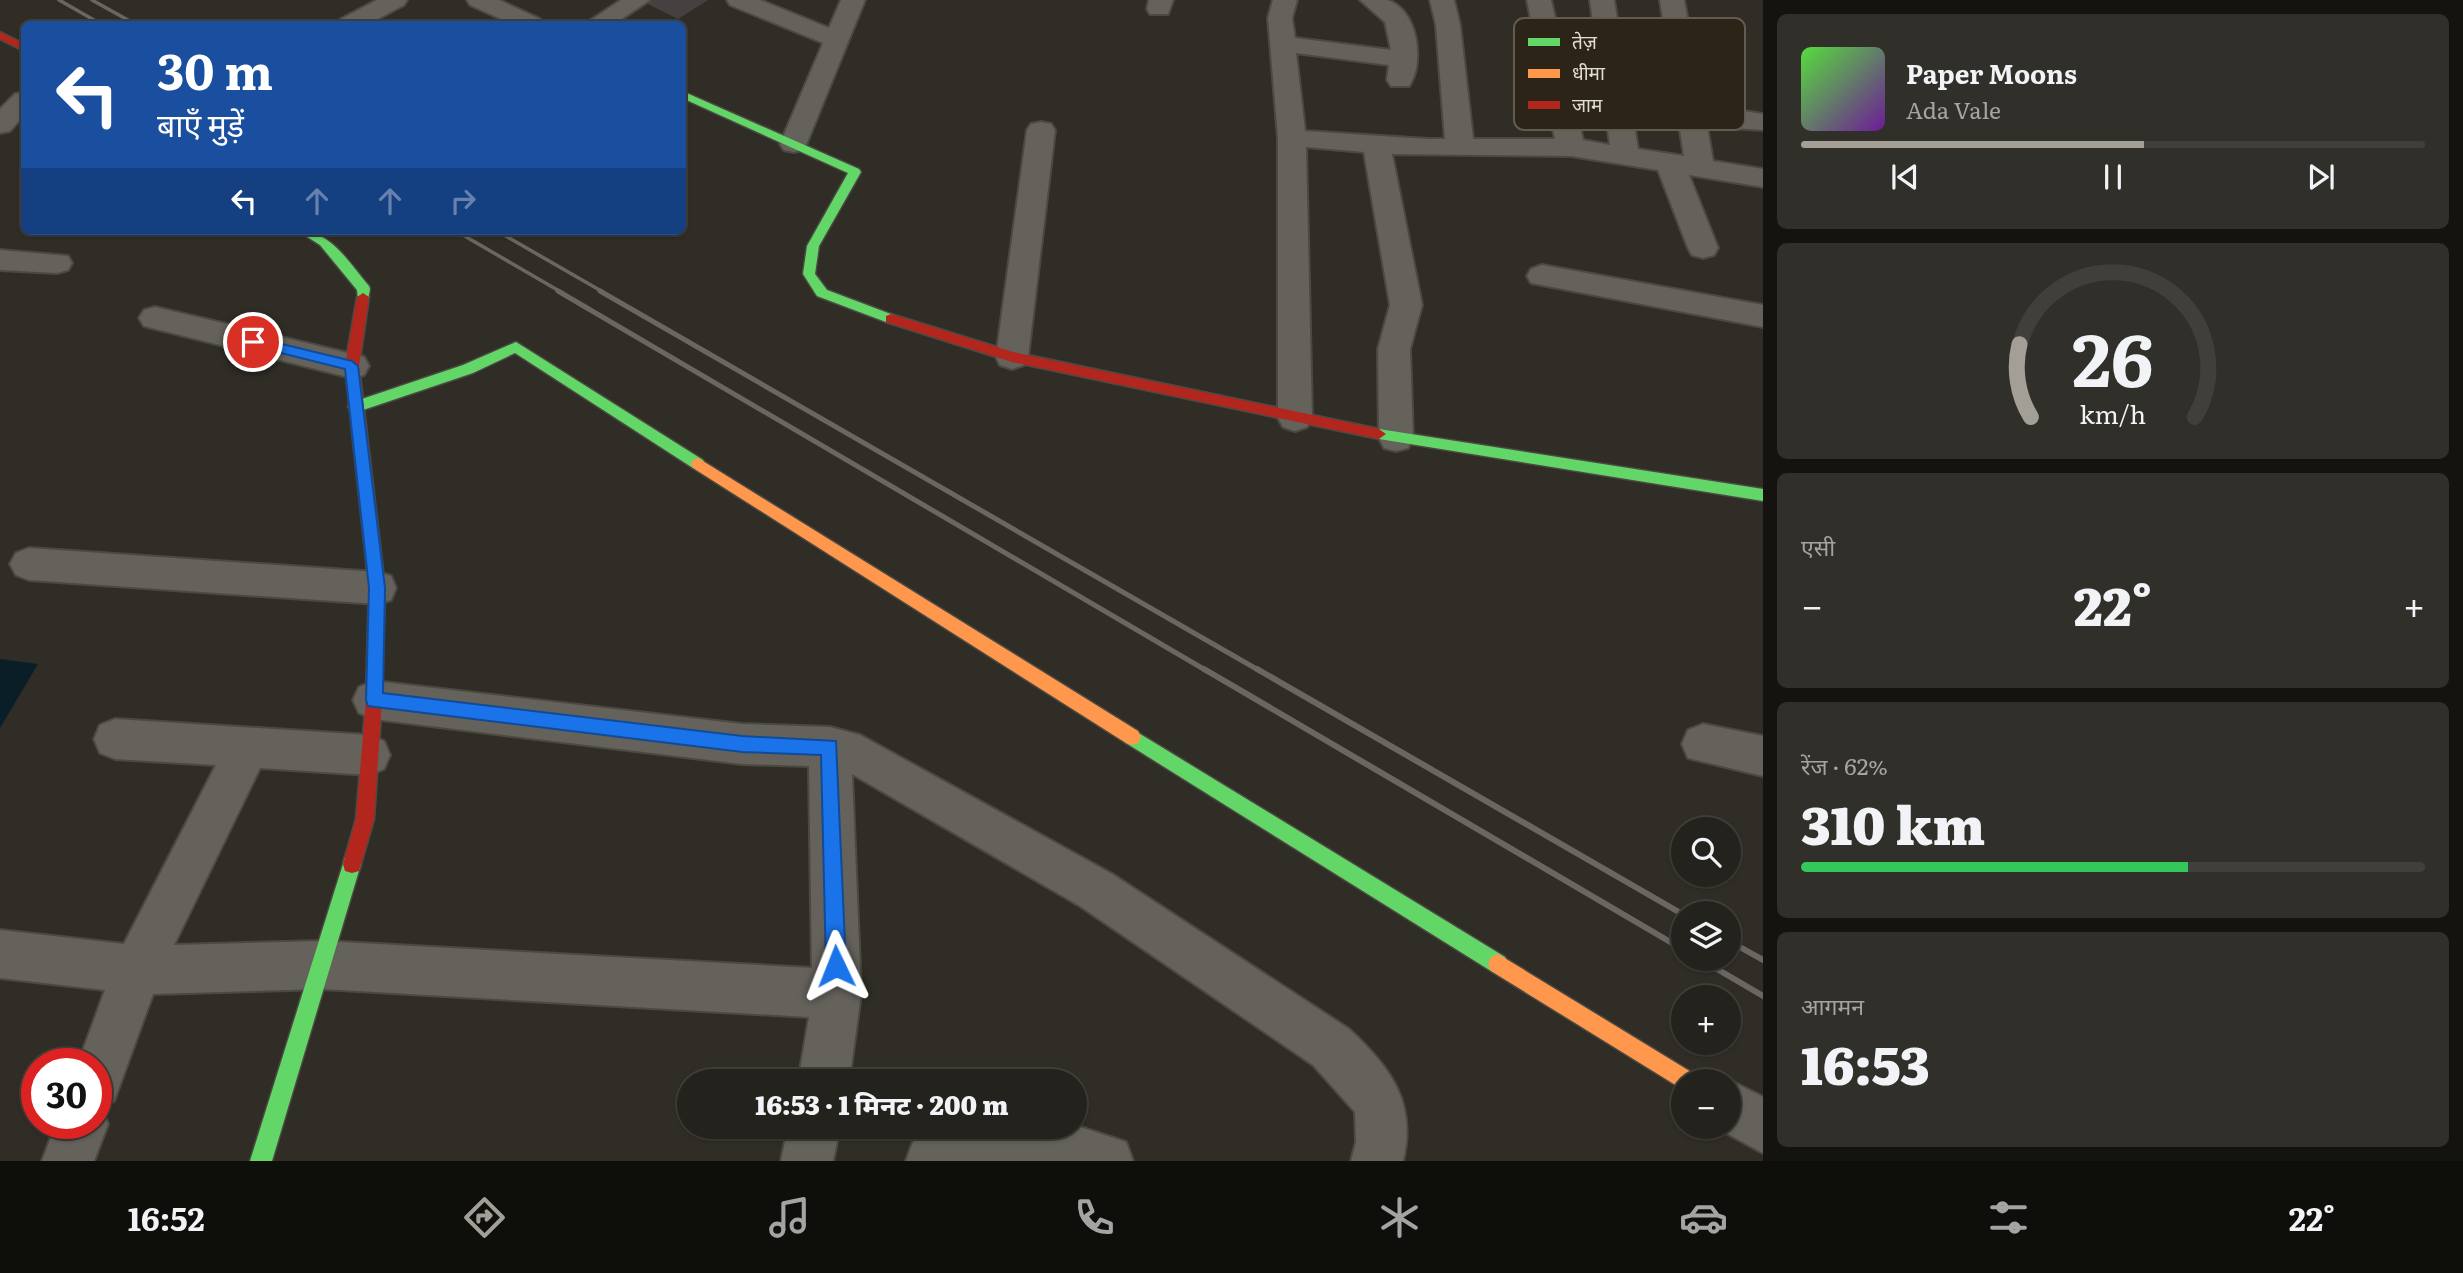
<!DOCTYPE html>
<html lang="hi">
<head>
<meta charset="utf-8">
<style>
	body { margin:0; font-family:Literata,"Noto Sans Devanagari",serif; background:#302f29; color:#f1f3f6; height:100vh; display:flex; flex-direction:column; font-size:26px; white-space:nowrap }
	* { box-sizing:border-box; margin:0 }
	p { font-size:23px; color:#a3a4a3 }
	.icon { flex:none; width:38px; height:38px; fill:none; stroke:currentColor; stroke-width:2; stroke-linecap:round; stroke-linejoin:round }
	.map { position:relative; flex:1; overflow:hidden }
	.drawer { display:flex; flex-direction:column; gap:14px; padding:14px; background:#14130f; width:700px }
	.drawer>* { flex:none }
	.top-card { position:absolute; left:21px; top:21px; width:665px; height:214px; border-radius:10px; box-shadow:0 2px 5px #0004,0 0 0 2px #413f3b; background:#1a4fa0; color:#fff; overflow:hidden }
	.controls { position:absolute; left:1671px; top:817px; display:grid; gap:14px }
	.controls a { display:grid; place-items:center; width:70px; height:70px; border-radius:50%; background:#24221c; box-shadow:0 2px 5px #0004,0 0 0 2px #413f3b; font-size:35px }
	.speed { position:absolute; left:21px; top:1048px; display:flex; gap:14px; font-size:35px; font-weight:700; text-align:center }
	.speed>* { display:grid; place-content:center; width:91px; height:91px; border-radius:50%; background:#24221c; box-shadow:0 2px 5px #0004,0 0 0 2px #413f3b; line-height:1 }
	.speed .limit { border:10px solid #d22; background:#fff; color:#111 }
	.pin { position:absolute; display:grid; place-items:center; width:60px; height:60px; color:#fff; margin:-30px; border:4px solid #fff; border-radius:50%; box-shadow:0 2px 7px #0007 }
	.me { position:absolute; width:77px; margin:-38px; rotate:358deg; stroke-linejoin:round; filter:drop-shadow(0 0 5px #0008) }
	.turn { display:flex; align-items:center; gap:24px; height:147px; padding:0 21px; font-size:32px }
	.turn .icon { width:91px; height:91px; stroke-width:2.5 }
	.turn b { display:block; font-size:49px; line-height:60px }
	.lanes { display:flex; align-items:center; height:66px; padding:0 21px; background:#0003; justify-content:center; gap:35px; direction:ltr }
	.lanes .off { opacity:.35 }
	.big { font-size:52px; font-weight:800; line-height:1.1 }
	.drawer .widget { flex:1; display:flex; flex-direction:column; justify-content:center; gap:10px; min-width:0; padding:0 24px; border-radius:10px; background:#302f29 }
	.drawer .dial { align-items:center; gap:0 }
	.dial svg { height:182px; overflow:visible; fill:none; stroke:#413f3b; stroke-width:7; stroke-linecap:round; text-anchor:middle }
	.dial text { fill:#f1f3f6; stroke:none }
	.song { display:flex; align-items:center; gap:21px }
	.cover { width:84px; height:84px; border-radius:10px; background:linear-gradient(135deg,hsl(110 70% 55%),hsl(280 70% 35%)) }
	.played { height:7px; border-radius:4px; background:linear-gradient(90deg,#a39f97 55%,#413f3b 55%) }
	.keys { display:flex; justify-content:space-around; direction:ltr }
	.heat { display:flex; justify-content:space-between; align-items:center; font-size:38px; direction:ltr }
	.charge { height:10px; border-radius:5px; background:linear-gradient(90deg,#34c759 62%,#413f3b 0) }
	.trip { position:absolute; left:677px; top:1069px; width:410px; height:70px; border-radius:35px; background:#24221c; box-shadow:0 2px 5px #0004,0 0 0 2px #413f3b; font-weight:800; line-height:70px; text-align:center }
	.dock { display:flex; height:112px; justify-content:space-around; align-items:center; background:#0e0e0b; color:#a3a4a3 }
	.dock .icon { width:49px; height:49px }
	.dock .selected { color:#a39f97 }
	.dock b { font-size:32px; color:#f1f3f6 }
	main { display:flex; flex:1; min-height:0 }
	.map>svg:first-child { display:block }
	.water { fill:#0a1e27 }
	.building { fill:#444140 }
	.lines { fill:none; stroke-linecap:round; stroke-linejoin:round }
	.street-casing { stroke:#4c4943; stroke-width:4 }
	.fast-casing { stroke:#4c4943; stroke-width:3 }
	.slow-casing { stroke:#4c4943; stroke-width:3 }
	.jam-casing { stroke:#4c4943; stroke-width:3 }
	.street { fill:#65625c; fill-rule:evenodd }
	.fast { fill:#63d668; fill-rule:evenodd }
	.slow { fill:#ff974d; fill-rule:evenodd }
	.jam { fill:#b3261e; fill-rule:evenodd }
	.rail-far2 { stroke:#6a6762; stroke-width:3.5 }
	.rail-far1 { stroke:#6a6762; stroke-width:5 }
	.rail { stroke:#6a6762; stroke-width:6 }
	.route { fill:#1a73e8; stroke:#114b97; stroke-width:2 }
	.key { fill:#2b2417; stroke:#625b50; stroke-width:2 }
	.key-label { font-size:19px; fill:#e1dcd4 }
</style>
</head>
<body>
<main>
<div class="map">
<svg width="1763" height="1161" viewBox="0 0 1763 1161">
	<rect width="100%" height="100%" fill="#302d26"/>
	<path class="water" d="M0 659 38 664 0 728Z"/>
	<path class="building" d="M647 0H708L678 19 644 2Z"/>
	<g class="lines">
		<defs>
			<g id="street">
				<path d="M377 0H407L404 5 368 24H338L341 19Z"/>
				<path d="M467 0H499L540 19 543 24H512L470 5Z"/>
				<path d="M621 0H650L614 24H585Z"/>
				<path d="M727 0H760L829 28 841 0H865L804 150 794 152 784 150 780 144 823 43 730 5Z"/>
				<path d="M1149 0H1173L1168 14H1150L1147 9Z"/>
				<path d="M1273 0H1297L1292 18 1295 38 1391 50 1385 22 1360 0C1368 0 1380 0 1387 0 1418 9 1425 63 1409 86H1391L1387 80 1389 65 1296 53 1305 131 1428 139H1445L1436 25 1430 0H1454L1460 25 1473 139H1555L1527 0H1551L1583 140 1610 145 1590 0H1614L1638 149 1684 156 1660 0H1684L1704 110 1730 109 1763 114V130L1707 126 1713 161 1763 169V187L1689 175 1718 248 1714 255 1703 258 1692 255 1688 248 1658 170 1571 156 1392 154 1422 305 1410 349 1413 438 1408 448 1396 451 1384 448 1379 438 1378 349 1390 305 1364 152 1306 147 1312 418 1307 427 1295 431 1283 427 1278 418V138L1268 18Z"/>
				<path d="M24 92V115L10 131 0 133V109L15 94Z"/>
				<path d="M1041 122 1051 124 1055 130 1028 357 1024 365 1012 369 1000 365 996 357 1027 130 1031 124Z"/>
				<path d="M0 250 68 256 72 263 68 270 57 273 0 270Z"/>
				<path d="M1542 265 1763 305V327L1531 283 1527 276 1531 269Z"/>
				<path d="M155 307 352 354 364 357 369 366 364 375 352 378 144 326 139 318 144 310Z"/>
				<path d="M29 548 377 572 391 576 396 588 391 600 377 604 29 580 16 575 10 564 16 553Z"/>
				<path d="M374 681 742 724 830 727 860 735 1112 874 1349 1029C1390 1067 1417 1102 1403 1161H1351L1356 1142 1355 1112 1313 1065 1080 906 852 774 861 994 849 1082H798L809 1017 323 989 153 994 114 1101 101 1107 108 1124 94 1161H42L56 1124H96V1064H78L105 990 0 978V930L124 944 216 765 115 759 100 753 94 739 100 725 115 719 369 735 384 741 390 755 384 769 369 775 260 768 174 945 323 941 812 968 809 766 742 764 374 719 359 713 353 700 359 687Z"/>
				<path d="M1703 724 1763 736V776L1688 758 1682 744 1688 730Z"/>
				<path d="M1729 1080 1763 1097V1153L1715 1127H1729V1082H1726Z"/>
				<path d="M1074 1125 1126 1142 1133 1161H906L913 1142 933 1127Z"/>
				<path d="M788 1127H840L833 1161H781Z"/>
			</g>
			<g id="fast">
				<path d="M682 91 859 169 861 172 819 246 815 274 827 290 896 316V322H886L817 296 803 274 807 246 848 173 682 98Z"/>
				<path d="M298 231C332 231 348 262 369 286L370 289 368 300H358L357 290 320 245Z"/>
				<path d="M516 342 703 460 705 464 703 468H693L515 353 473 373 360 411 355 412 348 407 350 403 463 365Z"/>
				<path d="M1379 429 1763 489V501L1379 439 1372 434Z"/>
				<path d="M1132 729 1505 957 1508 964 1505 971 1498 974 1491 971 1126 743 1123 737 1126 731Z"/>
				<path d="M352 855 359 857 361 864 272 1161H250L343 864 345 857Z"/>
			</g>
			<g id="slow">
				<path d="M698 458 1138 731 1141 737 1138 743 1132 745 1126 743 693 468 691 464 693 460Z"/>
				<path d="M1498 954 1696 1075 1699 1082H1684V1090L1682 1089 1491 971 1488 964 1491 957Z"/>
			</g>
			<g id="jam">
				<path d="M0 32 24 44V51L0 39Z"/>
				<path d="M363 293 369 297 359 366 385 588 382 700 374 819 361 864 359 871 352 873 345 871 343 864 356 819 366 700 369 588 345 366 357 297Z"/>
				<path d="M891 314 1013 352 1379 429 1386 434 1379 439 1012 362 886 322V316Z"/>
			</g>
		</defs>
		<use href="#street" class="street-casing"/>
		<use href="#fast" class="fast-casing"/>
		<use href="#slow" class="slow-casing"/>
		<use href="#jam" class="jam-casing"/>
		<use href="#street" class="street"/>
		<use href="#fast" class="fast"/>
		<use href="#slow" class="slow"/>
		<use href="#jam" class="jam"/>
		<g class="rail-far2">
			<path d="M59 0 101 24"/>
			<path d="M92 0 135 24"/>
			<path d="M456 231 561 292"/>
			<path d="M497 231 603 292"/>
		</g>
		<g class="rail-far1">
			<path d="M558 291 1207 671"/>
			<path d="M600 291 1260 671"/>
		</g>
		<g class="rail">
			<path d="M1204 669 1684 950"/>
			<path d="M1257 669 1684 915"/>
			<path d="M1729 941 1763 960"/>
			<path d="M1700 959 1763 996"/>
		</g>
	</g>
	<path class="route" d="M253 337 352 361 358 366 385 588 383 693 742 736 836 741 846 966 843 973 836 976 829 973 826 966 821 755 742 752 368 706 366 700 369 588 345 369 249 345V339Z"/>
	<rect x="1514" y="18" width="231" height="112" rx="10" class="key"/>
	<rect x="1528" y="38" width="32" height="8" fill="#63d668"/>
	<rect x="1528" y="69" width="32" height="9" fill="#ff974d"/>
	<rect x="1528" y="101" width="32" height="8" fill="#b3261e"/>
	<g class="key-label">
		<text x="1572" y="49">तेज़</text>
		<text x="1572" y="80">धीमा</text>
		<text x="1572" y="112">जाम</text>
	</g>
</svg>
<div class="controls">
<a><svg class="icon" aria-label="search" viewBox="0 0 24 24"><circle cx="10" cy="10" r="6"/><path d="M15 15l6 6"/></svg></a>
<a><svg class="icon" aria-label="layers" viewBox="0 0 24 24"><path d="M12 4l9 5-9 5-9-5zM3 14l9 5 9-5"/></svg></a>
<a>+</a>
<a>−</a>
</div>
<div class="speed"><div class="limit">30</div></div>
<div class="pin" style="left:253px;top:342px;background:#d93025"><svg class="icon" aria-label="arrive" viewBox="0 0 24 24"><path d="M6 21V4h12l-3 4 3 4H6"/></svg></div>
<svg class="me" style="left:836px;top:966px" viewBox="-20 -20 40 40"><path d="M0-17L14 15 0 8-14 15z" fill="#1a73e8" stroke="#fff" stroke-width="4"/></svg>
<div class="trip">16:53 · 1 मिनट · 200 m</div>
<div class="top-card">
<div class="turn"><svg class="icon" aria-label="left" viewBox="0 0 24 24"><path d="M17 20v-9H6M10 6l-5 5 5 5"/></svg><div><b>30 m</b>बाएँ मुड़ें</div></div>
<div class="lanes"><svg class="icon" aria-label="left" viewBox="0 0 24 24"><path d="M17 20v-9H6M10 6l-5 5 5 5"/></svg><svg class="icon off" aria-label="ahead" viewBox="0 0 24 24"><path d="M12 20V5M6 11l6-6 6 6"/></svg><svg class="icon off" aria-label="ahead" viewBox="0 0 24 24"><path d="M12 20V5M6 11l6-6 6 6"/></svg><svg class="icon off" aria-label="right" viewBox="0 0 24 24"><path d="M7 20v-9h11M14 6l5 5-5 5"/></svg></div>
</div>
</div>
<section class="drawer">
<div class="widget">
<div class="song"><i class="cover"></i><div><b>Paper Moons</b><p>Ada Vale</p></div></div>
<div class="played"></div>
<div class="keys"><svg class="icon" aria-label="previous" viewBox="0 0 24 24"><path d="M18 5L8 12l10 7zM5 5v14"/></svg><svg class="icon" aria-label="pause" viewBox="0 0 24 24"><path d="M8 5v14M16 5v14"/></svg><svg class="icon" aria-label="next" viewBox="0 0 24 24"><path d="M6 5l10 7-10 7zM19 5v14"/></svg></div>
</div>
<div class="widget dial"><svg viewBox="0 0 100 80">
<path d="M14 69A42 42 0 1 1 86 69"/>
<path d="M14 69A42 42 0 0 1 9 37" stroke="#a39f97"/>
<text x="50" y="56" font-size="32" font-weight="700">26</text>
<text x="50" y="72" font-size="11">km/h</text>
</svg></div>
<div class="widget"><p>एसी</p>
<div class="heat"><a>−</a><b class="big">22°</b><a>+</a></div>
</div>
<div class="widget"><p>रेंज · 62%</p><b class="big">310 km</b><div class="charge"></div></div>
<div class="widget"><p>आगमन</p><b class="big">16:53</b></div>
</section>
</main>
<nav class="dock">
<b>16:52</b>
<svg class="icon selected" aria-label="directions" viewBox="0 0 24 24"><path d="M12 3l9 9-9 9-9-9zM9 14v-3h6M13 9l2 2-2 2"/></svg>
<svg class="icon" aria-label="music" viewBox="0 0 24 24"><path d="M9 18V5l10-2v13"/><circle cx="6" cy="18" r="3"/><circle cx="16" cy="16" r="3"/></svg>
<svg class="icon" aria-label="phone" viewBox="0 0 24 24"><path d="M5 4h4l2 5-3 2q2 4 5 5l2-3 5 2v4C11 20 4 13 5 4z"/></svg>
<svg class="icon" aria-label="climate" viewBox="0 0 24 24"><path d="M12 3v18M4 7l16 10M4 17L20 7"/></svg>
<svg class="icon" aria-label="car" viewBox="0 0 24 24"><path d="M5 17H2v-5l4-1 3-4h7l3 4 3 1v5h-3M9 17h6M6 11h13"/><circle cx="7" cy="17" r="2"/><circle cx="17" cy="17" r="2"/></svg>
<svg class="icon" aria-label="filters" viewBox="0 0 24 24"><path d="M4 7h16M4 17h16"/><circle cx="9" cy="7" r="2"/><circle cx="15" cy="17" r="2"/></svg>
<b>22°</b>
</nav>
</body>
</html>
